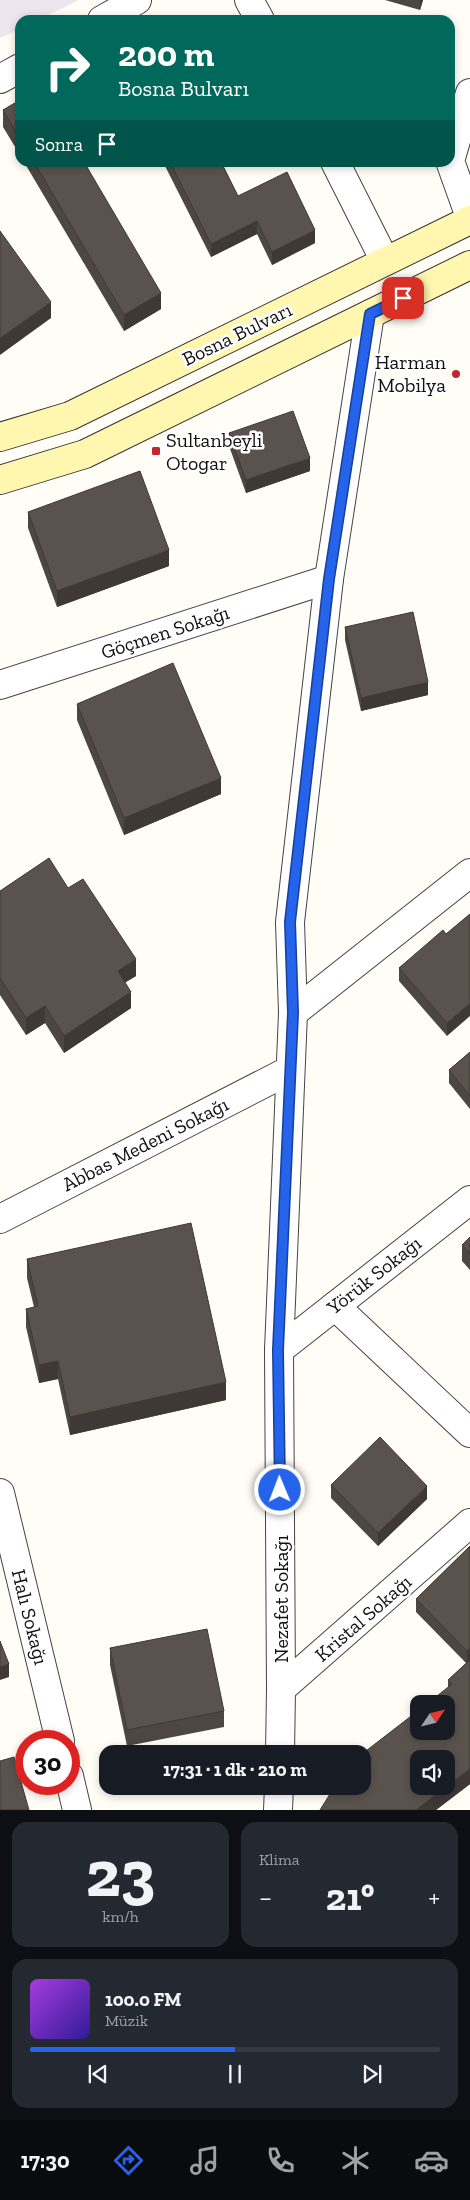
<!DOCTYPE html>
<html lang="tr">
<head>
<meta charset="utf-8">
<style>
	body { margin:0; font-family:"Zilla Slab",serif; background:#242831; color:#f1f3f6; height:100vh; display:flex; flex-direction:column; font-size:19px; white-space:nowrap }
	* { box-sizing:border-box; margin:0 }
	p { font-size:16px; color:#9ea1a6 }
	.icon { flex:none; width:28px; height:28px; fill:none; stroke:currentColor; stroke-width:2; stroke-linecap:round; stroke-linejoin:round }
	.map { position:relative; height:1810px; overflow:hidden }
	.sheet { display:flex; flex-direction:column; gap:12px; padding:12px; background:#0d0f14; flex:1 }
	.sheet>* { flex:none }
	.banner { position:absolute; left:15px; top:15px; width:440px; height:152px; border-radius:15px; box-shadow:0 2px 8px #0003; background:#00695c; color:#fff; overflow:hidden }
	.needle { width:32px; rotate:55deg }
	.tools { position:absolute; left:410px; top:1695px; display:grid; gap:10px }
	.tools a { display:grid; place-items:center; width:45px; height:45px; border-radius:10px; background:#171b24; box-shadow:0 2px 8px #0003; font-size:25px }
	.speed { position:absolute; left:15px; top:1730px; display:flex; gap:10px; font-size:25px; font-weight:700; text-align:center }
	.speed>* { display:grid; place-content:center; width:65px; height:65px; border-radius:50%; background:#171b24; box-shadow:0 2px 8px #0003; line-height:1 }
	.speed .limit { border:8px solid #d22; background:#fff; color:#111 }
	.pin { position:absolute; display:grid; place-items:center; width:42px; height:42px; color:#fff; margin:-21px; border-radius:10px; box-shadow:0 2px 8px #0006 }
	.me { position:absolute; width:55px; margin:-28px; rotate:359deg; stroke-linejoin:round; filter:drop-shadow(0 0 4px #0008) }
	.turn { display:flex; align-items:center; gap:18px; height:105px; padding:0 20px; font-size:22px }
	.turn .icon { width:65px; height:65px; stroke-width:2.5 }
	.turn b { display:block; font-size:35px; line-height:42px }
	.then { display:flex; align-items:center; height:48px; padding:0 20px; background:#0003; gap:10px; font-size:19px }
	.big { font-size:38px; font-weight:700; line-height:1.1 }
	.sheet .tile { flex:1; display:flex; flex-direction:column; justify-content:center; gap:8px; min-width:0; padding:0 18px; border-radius:15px; background:#242831 }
	.sheet .dial { align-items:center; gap:0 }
	.dial b { font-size:65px; line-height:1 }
	.song { display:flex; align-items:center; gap:15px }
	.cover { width:60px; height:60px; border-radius:8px; background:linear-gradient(135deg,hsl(280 70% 55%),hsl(250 70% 35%)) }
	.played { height:5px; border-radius:2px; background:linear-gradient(90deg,#2563eb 50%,#363941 50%) }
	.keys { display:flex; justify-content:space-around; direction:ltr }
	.heat { display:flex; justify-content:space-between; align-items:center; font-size:28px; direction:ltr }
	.sheet .tiles { flex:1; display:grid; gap:12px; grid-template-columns:1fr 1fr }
	.tile:last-child { grid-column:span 2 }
	.trip { position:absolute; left:99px; top:1745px; width:272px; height:50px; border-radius:15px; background:#171b24; box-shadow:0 2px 8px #0003; font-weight:700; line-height:50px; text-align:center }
	.menu { display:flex; height:80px; justify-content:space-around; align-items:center; background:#090b0e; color:#9ea1a6 }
	.menu .icon { width:35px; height:35px }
	.menu .current { color:#2563eb }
	.menu b { font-size:22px; color:#f1f3f6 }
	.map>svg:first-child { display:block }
	.industrial { fill:#eee6ef }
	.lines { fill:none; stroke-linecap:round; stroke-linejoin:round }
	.minor-casing { stroke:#444; stroke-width:30 }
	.secondary-casing { stroke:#333; stroke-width:30 }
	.minor { stroke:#fff; stroke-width:28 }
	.secondary { stroke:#fff6b0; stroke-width:28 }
	.wall { fill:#4d4742 }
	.shaded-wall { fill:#3f3936 }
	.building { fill:#5a524d; stroke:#3f3936; fill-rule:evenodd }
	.route-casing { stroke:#184099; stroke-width:12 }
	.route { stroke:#2563eb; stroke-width:9 }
	.poi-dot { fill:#c4262e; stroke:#fff; stroke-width:2 }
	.labels { text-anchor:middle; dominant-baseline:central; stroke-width:5; stroke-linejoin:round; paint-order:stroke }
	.street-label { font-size:20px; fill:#111; stroke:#fff }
	.poi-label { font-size:20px; fill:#111; stroke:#fff; text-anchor:end }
</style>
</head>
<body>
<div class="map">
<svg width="470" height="1810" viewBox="0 0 470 1810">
	<rect width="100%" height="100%" fill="#fffdf5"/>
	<path class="industrial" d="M0 0H79L38 20H20V29L0 38Z"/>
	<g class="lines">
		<defs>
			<g id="minor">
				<path d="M249 0 260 20"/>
				<path d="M102 20 137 0"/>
				<path d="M0 79 20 68"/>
				<path d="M470 93 450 161 470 217"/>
				<path d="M335 162 385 261"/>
				<path d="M0 685 329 579"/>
				<path d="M293 1013 470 873"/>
				<path d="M0 1219 290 1070"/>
				<path d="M335 1306 470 1433"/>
				<path d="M279 1350 470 1200"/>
				<path d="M0 1493 60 1741"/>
				<path d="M281 1689 279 1350 293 1013 290 922 329 579 370 314"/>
				<path d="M280 1754 281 1689 470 1523"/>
				<path d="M69 1776 77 1810"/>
				<path d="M278 1810 279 1786"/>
			</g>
			<g id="secondary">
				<path d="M0 437 70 416 470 220"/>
				<path d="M0 480 85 454 470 265"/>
			</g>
		</defs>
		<use href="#minor" class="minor-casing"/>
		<use href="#secondary" class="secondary-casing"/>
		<use href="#minor" class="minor"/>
		<use href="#secondary" class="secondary"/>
	</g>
	<g class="wall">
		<path d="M385 0H423L420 10Z"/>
		<path d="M20 100V155L3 127V110Z"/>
		<path d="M24 162H84L161 309 124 331Z"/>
		<path d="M163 162H221L238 196 315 243 272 265 257 234 211 257Z"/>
		<path d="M229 433 310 471 246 493 229 446Z"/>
		<path d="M28 512 169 566 57 607 28 528Z"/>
		<path d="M345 627 428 695 361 711 345 640Z"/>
		<path d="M77 704 221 794 124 835 77 720Z"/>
		<path d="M68 888 136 976 125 982 131 1008 64 1053 45 1023 26 1035 0 995V891Z"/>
		<path d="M470 914 447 1036 399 981V968L446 934Z"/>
		<path d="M470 1052V1109L449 1083V1070Z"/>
		<path d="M470 1237V1270L462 1261V1245Z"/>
		<path d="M27 1259 226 1400 70 1435 58 1379 39 1383 26 1327V1309L34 1307 27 1278Z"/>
		<path d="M331 1485 427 1499 378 1546 331 1498Z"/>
		<path d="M470 1546V1784L436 1810 448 1687V1680L466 1663 416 1612V1599Z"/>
		<path d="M110 1648 224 1711V1727L127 1746 110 1665Z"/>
	</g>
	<g class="shaded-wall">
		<path d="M420 0H423L420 10Z"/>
		<path d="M257 221V234L211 257V244Z"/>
		<path d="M315 230V243L272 265V252Z"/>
		<path d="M161 293V309L124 331V315Z"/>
		<path d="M51 302V318L0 355V338Z"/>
		<path d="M310 458V471L246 493V480Z"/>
		<path d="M169 550V566L57 607V591Z"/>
		<path d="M428 682V695L361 711V698Z"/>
		<path d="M221 778V794L124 835V818Z"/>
		<path d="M136 959V976L118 987V971Z"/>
		<path d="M131 992V1008L64 1053V1036Z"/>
		<path d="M470 1003V1016L447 1036V1023Z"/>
		<path d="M45 1006V1023L26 1035V1018Z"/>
		<path d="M58 1361V1379L39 1383V1365Z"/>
		<path d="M226 1382V1400L70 1435V1417Z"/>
		<path d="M427 1486V1499L378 1546V1533Z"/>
		<path d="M470 1648V1661L467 1664V1651Z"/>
		<path d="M9 1664V1677L0 1680V1667Z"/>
		<path d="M470 1758V1784L436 1810H416Z"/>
	</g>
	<g class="building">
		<path d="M20 100V139L3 110Z"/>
		<path d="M34 162H84L161 293 124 315Z"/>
		<path d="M170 162H221L238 196 287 172 315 230 272 252 257 221 211 244Z"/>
		<path d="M0 231 51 302 0 338Z"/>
		<path d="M293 411 310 458 246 480 229 433Z"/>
		<path d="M140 471 169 550 57 591 28 512Z"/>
		<path d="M413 612 428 682 361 698 345 627Z"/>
		<path d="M173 663 221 778 124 818 77 704Z"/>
		<path d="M49 858 68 888 83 879 136 959 118 971 131 992 64 1036 45 1006 26 1018 0 978V891Z"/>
		<path d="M470 914V1003L447 1023 399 968 443 930 446 934Z"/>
		<path d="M470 1052V1096L449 1070Z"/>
		<path d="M191 1223 226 1382 70 1417 58 1361 39 1365 26 1309 38 1306 27 1259Z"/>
		<path d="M470 1237V1254L462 1245Z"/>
		<path d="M380 1437 427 1486 378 1533 331 1485Z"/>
		<path d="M470 1546V1648L467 1651 416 1599Z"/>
		<path d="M207 1629 224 1711 127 1730 110 1648Z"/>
		<path d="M0 1641 9 1664 0 1667Z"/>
		<path d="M470 1660V1769L416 1810H320L335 1786H362V1754L419 1710V1731H446V1704H427L452 1684 448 1680ZM419 1759H446V1786H419Z"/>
		<path d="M14 1757 29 1810H0V1761Z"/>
	</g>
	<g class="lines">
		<defs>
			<path id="route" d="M280 1490 278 1350 293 1013 290 922 329 579 370 314 403 298"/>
		</defs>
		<use href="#route" class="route-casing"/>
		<use href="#route" class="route"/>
	</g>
	<g class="poi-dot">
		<circle cx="456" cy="374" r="5"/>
		<rect x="151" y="446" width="10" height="10" rx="2.5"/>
	</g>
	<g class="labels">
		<g class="street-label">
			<text transform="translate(237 334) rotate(-26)">Bosna Bulvarı</text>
			<text transform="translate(165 632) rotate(-18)">Göçmen Sokağı</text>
			<text transform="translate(145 1144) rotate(-27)">Abbas Medeni Sokağı</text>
			<text transform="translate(374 1275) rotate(-38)">Yörük Sokağı</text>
			<text transform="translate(281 1599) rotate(-90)">Nezafet Sokağı</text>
			<text transform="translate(30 1617) rotate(76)">Halı Sokağı</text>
			<text transform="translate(363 1618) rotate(-41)">Kristal Sokağı</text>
		</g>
		<g class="poi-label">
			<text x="446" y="362">Harman<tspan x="446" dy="23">Mobilya</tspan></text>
			<text x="166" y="440" text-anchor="start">Sultanbeyli<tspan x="166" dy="23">Otogar</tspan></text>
		</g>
	</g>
</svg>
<div class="tools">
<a><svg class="needle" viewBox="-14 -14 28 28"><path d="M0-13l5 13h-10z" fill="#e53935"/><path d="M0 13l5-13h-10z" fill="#9ea1a6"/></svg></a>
<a><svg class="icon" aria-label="sound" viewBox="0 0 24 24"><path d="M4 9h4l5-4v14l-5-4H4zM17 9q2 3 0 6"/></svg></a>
</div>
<div class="speed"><div class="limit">30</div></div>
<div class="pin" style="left:403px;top:298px;background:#d93025"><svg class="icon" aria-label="arrive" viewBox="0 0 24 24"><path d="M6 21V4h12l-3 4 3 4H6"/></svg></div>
<svg class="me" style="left:280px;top:1490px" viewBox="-20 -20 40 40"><circle r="17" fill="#2563eb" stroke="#fff" stroke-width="3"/><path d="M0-11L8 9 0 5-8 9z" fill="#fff"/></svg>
<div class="trip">17:31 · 1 dk · 210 m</div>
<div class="banner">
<div class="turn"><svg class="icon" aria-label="right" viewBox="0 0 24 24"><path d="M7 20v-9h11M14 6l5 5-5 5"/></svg><div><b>200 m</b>Bosna Bulvarı</div></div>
<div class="then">Sonra<svg class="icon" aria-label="arrive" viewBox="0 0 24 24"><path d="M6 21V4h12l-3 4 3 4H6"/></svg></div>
</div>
</div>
<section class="sheet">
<div class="tiles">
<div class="tile dial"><b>23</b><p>km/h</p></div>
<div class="tile"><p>Klima</p>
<div class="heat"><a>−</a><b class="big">21°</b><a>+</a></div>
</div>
<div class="tile">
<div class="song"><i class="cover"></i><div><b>100.0 FM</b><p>Müzik</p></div></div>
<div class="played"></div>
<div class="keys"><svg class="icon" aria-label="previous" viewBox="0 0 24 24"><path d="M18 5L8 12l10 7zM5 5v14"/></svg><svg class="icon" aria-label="pause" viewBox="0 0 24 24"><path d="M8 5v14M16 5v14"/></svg><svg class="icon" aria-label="next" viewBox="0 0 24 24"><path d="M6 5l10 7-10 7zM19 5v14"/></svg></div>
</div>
</div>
</section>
<nav class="menu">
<b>17:30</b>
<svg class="icon current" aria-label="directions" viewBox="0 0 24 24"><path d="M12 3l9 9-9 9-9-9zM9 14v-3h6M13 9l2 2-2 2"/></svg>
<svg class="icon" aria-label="music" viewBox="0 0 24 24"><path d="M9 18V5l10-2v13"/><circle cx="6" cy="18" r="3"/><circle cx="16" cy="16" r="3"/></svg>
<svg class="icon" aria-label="phone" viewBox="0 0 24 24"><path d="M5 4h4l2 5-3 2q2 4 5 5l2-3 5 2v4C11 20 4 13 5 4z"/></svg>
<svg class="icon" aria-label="climate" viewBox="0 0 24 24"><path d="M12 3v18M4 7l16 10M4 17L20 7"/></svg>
<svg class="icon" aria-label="car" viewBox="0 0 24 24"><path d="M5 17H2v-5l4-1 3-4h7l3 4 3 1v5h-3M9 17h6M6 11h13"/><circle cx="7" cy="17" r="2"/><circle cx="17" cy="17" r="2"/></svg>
</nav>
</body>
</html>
